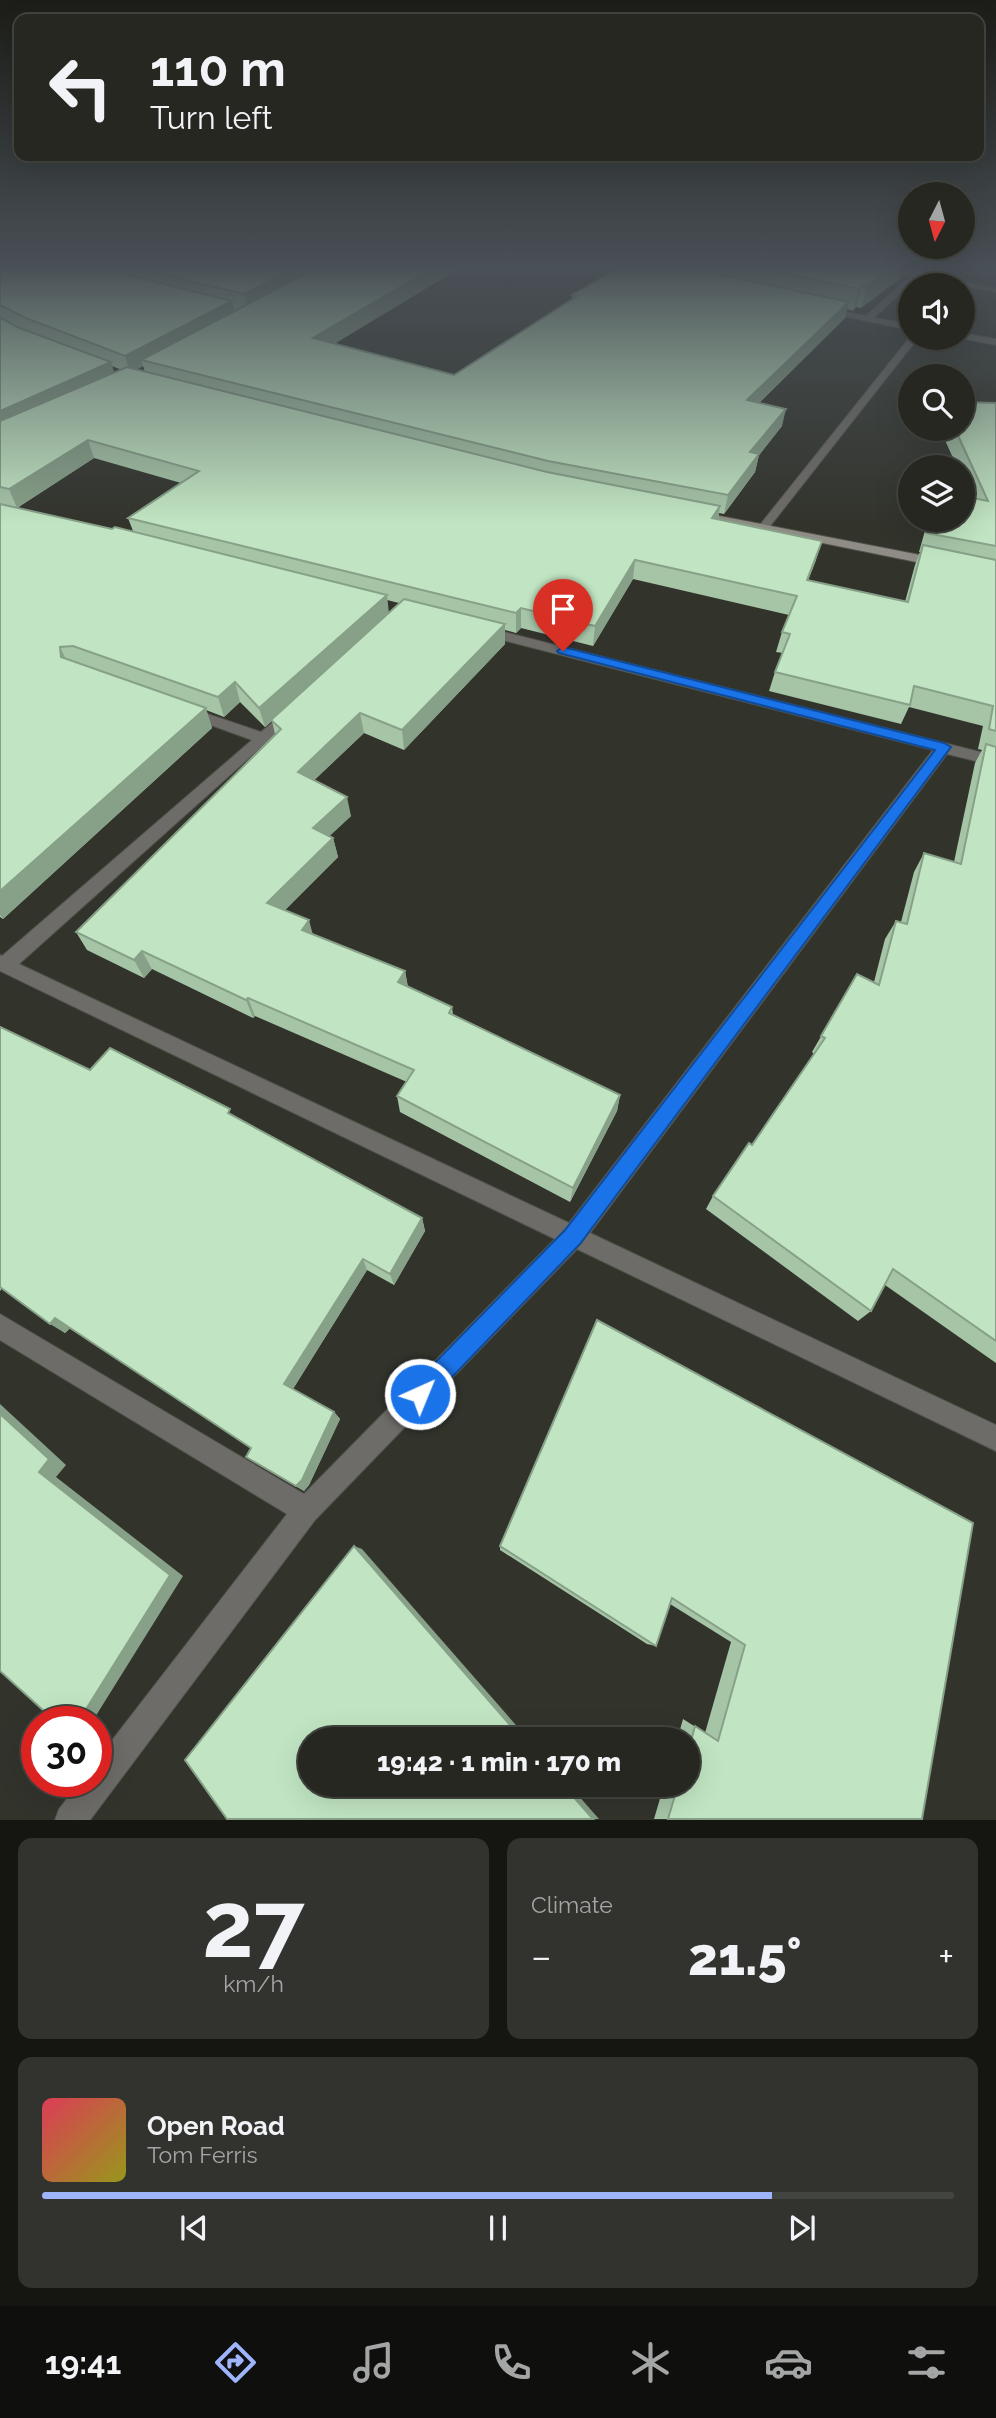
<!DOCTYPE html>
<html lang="en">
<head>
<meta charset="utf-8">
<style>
	body { margin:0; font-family:Raleway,sans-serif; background:#32332e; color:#f1f3f6; height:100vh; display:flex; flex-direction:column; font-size:26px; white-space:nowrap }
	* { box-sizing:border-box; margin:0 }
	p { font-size:23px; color:#a4a5a5 }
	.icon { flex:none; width:38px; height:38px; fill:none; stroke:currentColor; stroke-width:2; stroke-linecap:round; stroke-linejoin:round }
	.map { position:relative; height:1820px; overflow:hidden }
	.sheet { display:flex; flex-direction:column; gap:18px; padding:18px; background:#151512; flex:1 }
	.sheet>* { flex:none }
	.top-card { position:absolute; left:14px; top:14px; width:970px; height:147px; border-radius:14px; box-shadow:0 7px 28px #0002,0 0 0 2px #42443f; background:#262721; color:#f1f3f6; overflow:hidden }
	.needle { width:46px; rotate:186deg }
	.tools { position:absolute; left:898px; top:182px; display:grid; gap:14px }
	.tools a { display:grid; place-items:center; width:77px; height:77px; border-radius:50%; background:#262721; box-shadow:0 7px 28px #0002,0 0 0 2px #42443f; font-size:35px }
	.speed { position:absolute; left:21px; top:1706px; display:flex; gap:14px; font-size:35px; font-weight:700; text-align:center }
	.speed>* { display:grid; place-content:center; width:91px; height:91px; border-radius:50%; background:#262721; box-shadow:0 7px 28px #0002,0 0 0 2px #42443f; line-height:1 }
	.speed .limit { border:10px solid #d22; background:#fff; color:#111 }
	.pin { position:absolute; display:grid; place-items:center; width:60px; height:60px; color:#fff; margin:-72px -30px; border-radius:50% 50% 50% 0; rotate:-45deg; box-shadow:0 0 7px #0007 }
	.pin .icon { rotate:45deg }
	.me { position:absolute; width:77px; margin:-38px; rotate:44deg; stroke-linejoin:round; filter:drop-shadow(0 0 5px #0008) }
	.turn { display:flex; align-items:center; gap:24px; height:147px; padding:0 21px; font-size:32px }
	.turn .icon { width:91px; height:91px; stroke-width:2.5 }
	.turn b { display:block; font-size:49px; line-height:60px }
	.big { font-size:52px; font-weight:800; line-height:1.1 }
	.sheet .tile { flex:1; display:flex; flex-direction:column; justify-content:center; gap:10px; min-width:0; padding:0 24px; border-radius:14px; background:#32332e }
	.sheet .dial { align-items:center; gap:0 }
	.dial b { font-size:91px; line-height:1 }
	.song { display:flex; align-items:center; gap:21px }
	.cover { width:84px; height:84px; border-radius:10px; background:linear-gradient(135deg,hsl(350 70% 55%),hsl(60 70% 35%)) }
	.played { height:7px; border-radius:4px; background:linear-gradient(90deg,#9eb4fd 80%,#42443f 80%) }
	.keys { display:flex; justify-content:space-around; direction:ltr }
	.heat { display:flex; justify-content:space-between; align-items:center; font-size:38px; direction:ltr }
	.sheet .tiles { flex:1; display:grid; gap:18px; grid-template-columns:1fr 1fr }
	.tile:last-child { grid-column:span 2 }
	.trip { position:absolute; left:298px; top:1727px; width:402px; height:70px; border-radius:35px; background:#262721; box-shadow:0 7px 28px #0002,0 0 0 2px #42443f; font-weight:800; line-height:70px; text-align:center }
	.dock { display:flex; height:112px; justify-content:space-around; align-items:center; background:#0f100d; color:#a4a5a5 }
	.dock .icon { width:49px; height:49px }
	.dock .current { color:#9eb4fd }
	.dock b { font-size:32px; color:#f1f3f6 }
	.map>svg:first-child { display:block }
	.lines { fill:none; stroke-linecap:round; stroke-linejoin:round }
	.street-casing { stroke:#4f5149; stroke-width:2 }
	.secondary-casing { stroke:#4f5149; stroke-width:2 }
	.street { fill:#6e6c68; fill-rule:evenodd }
	.secondary { fill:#8f8c86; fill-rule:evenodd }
	.wall { fill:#a6c5a7; fill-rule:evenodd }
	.shaded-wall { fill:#87a088 }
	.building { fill:#c1e5c2; stroke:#87a088; stroke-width:2 }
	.route { fill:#1a73e8; stroke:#114b97; stroke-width:2 }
</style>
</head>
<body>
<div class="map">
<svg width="996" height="1820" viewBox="0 0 996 1820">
	<rect width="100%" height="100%" fill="#32342c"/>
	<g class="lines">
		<defs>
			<g id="street">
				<path d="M876 269 913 273 917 269H926L921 274 996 288V292L917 278 874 318 910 324V330L819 311 822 307 866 316 909 277Z"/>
				<path d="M962 333 996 339V345L959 338H962Z"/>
				<path d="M910 337 918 338 767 530H759V526Z"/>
				<path d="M484 627 996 756V766L947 754 590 1233 996 1425V1451L577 1249 315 1520 90 1820H55L59 1809 80 1782H96V1761L287 1514 0 1340V1314L304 1494 555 1239 0 971V955L2 956 252 740 183 715 181 712 183 709H193L261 732 285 712H295L297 715 19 964 569 1223 933 750 479 634V628Z"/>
			</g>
			<path id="secondary" d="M694 511 941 559 947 563 941 567 690 516 688 514Z"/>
		</defs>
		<use href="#street" class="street-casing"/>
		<use href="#secondary" class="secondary-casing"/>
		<use href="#street" class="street"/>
		<use href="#secondary" class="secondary"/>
	</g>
	<g class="wall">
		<path d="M0 269H458L334 344 454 375 572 299V295L617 269H913L912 270H904L901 278 861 308 856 307 853 311 847 309 845 318 759 403 782 426 759 455 755 472 724 514 719 513 718 519 816 560 808 580 905 602 915 565 920 552H919L928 520H962L970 498 962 480V467H957L940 429H962L996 403V1363L885 1285 871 1311 858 1321 706 1209 713 1196 752 1145 814 1054 812 1052 857 974 874 982 885 939 896 921 901 922 914 872 924 853 954 862 975 763 982 750 978 749 983 726 909 707 901 724 769 691 775 672 783 653 776 652 782 632 789 615 633 579 593 646 521 628 516 633 505 630V644L404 750 364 733 314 780 351 816 329 836 333 838 338 857 285 910 313 934 405 971 408 987 452 1007 453 1015 620 1095 617 1111 570 1202 400 1112 397 1096 407 1082 255 1016 253 1018 152 969 144 978 87 950 76 932 275 734 272 721 265 727 240 702 224 717 206 710 212 728 3 919 0 917ZM112 366 122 370 114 373ZM143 366 145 372 136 370ZM94 458 181 483 128 518 133 531 112 529 17 508ZM387 600 399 603 388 613Z"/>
		<path d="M0 1027 90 1070 234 1116 422 1218 425 1231 394 1285 367 1270 293 1389 334 1412 340 1419 309 1485 304 1491 246 1457 251 1448 70 1328 65 1333 2 1288 0 1291Z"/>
		<path d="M597 1320 922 1819H654L664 1785H688V1740H677L683 1719 705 1733 731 1642 670 1604 656 1646 647 1644 500 1550V1546Z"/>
	</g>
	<g class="shaded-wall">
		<path d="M293 269H295L297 284 247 311 244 294Z"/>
		<path d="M431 269H458L315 355 313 338Z"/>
		<path d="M890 269H904L901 278 861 308 867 286Z"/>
		<path d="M862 285 856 307 853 311 859 289Z"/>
		<path d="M232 301 235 317 141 360 143 366 130 373 125 356Z"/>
		<path d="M849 302 845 318 744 418 747 400Z"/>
		<path d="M111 362 116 379 0 432V411Z"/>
		<path d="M786 409 782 426 759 455 755 472 724 514 728 495 750 452Z"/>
		<path d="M88 440 94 458 17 508 9 489Z"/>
		<path d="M720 506 717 525 712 518Z"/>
		<path d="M822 541 816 560 801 599 807 580Z"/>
		<path d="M635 560 633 579 593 646 595 626Z"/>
		<path d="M387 595 389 614 265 727 259 708Z"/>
		<path d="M521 608V628L516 633V613Z"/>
		<path d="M505 624V644L404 750 402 730Z"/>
		<path d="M60 647 69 666 61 657Z"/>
		<path d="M235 682 240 702 224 717 218 697Z"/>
		<path d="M206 708 212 728 3 919 0 915V891Z"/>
		<path d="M360 713 364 733 302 792 298 772Z"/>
		<path d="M347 797 351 816 318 847 313 828Z"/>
		<path d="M333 838 338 857 274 921 267 903Z"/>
		<path d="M309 920 314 939 302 930Z"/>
		<path d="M142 951 152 969 144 978 134 960Z"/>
		<path d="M405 971 408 989 398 982Z"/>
		<path d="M248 998 255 1016 253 1018 246 1000Z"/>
		<path d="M620 1095 617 1111 570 1202 573 1188Z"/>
		<path d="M422 1218 425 1231 394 1285 390 1274Z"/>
		<path d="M363 1259 367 1270 291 1392 284 1384Z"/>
		<path d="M55 1318 70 1328 65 1333 50 1324Z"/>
		<path d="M0 1404 66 1465 56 1477 183 1576 92 1722H78L39 1472 0 1414Z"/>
		<path d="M334 1412 340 1419 309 1485 304 1491 296 1486Z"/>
		<path d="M354 1546 362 1549 529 1740H523Z"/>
		<path d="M563 1785H569L599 1819H593Z"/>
	</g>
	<g class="building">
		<path d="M0 269H104L232 301 125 356 26 318 0 305Z"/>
		<path d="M141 269H293L244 294Z"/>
		<path d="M315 269H431L313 338 454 375 577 296 572 295 617 269H693L849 302 747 400 786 409 750 452 759 454 728 495 548 461 141 360Z"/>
		<path d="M764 269H890L867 286 862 285 859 289Z"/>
		<path d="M0 317 17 327 111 362 0 411Z"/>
		<path d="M127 367 547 472 720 506 712 518 822 541 807 580 908 602 923 545 996 560V731L989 729 993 706 914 686 910 705 775 672 790 634 782 632 797 596 635 560 595 626 521 608 516 613 128 518 199 471 88 440 9 489 0 487V421Z"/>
		<path d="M962 402 996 403V546L926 533 930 520H962V496L988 501 955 429H962Z"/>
		<path d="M0 504 112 529 115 527 387 595 259 708 235 682 218 697 73 646 60 647 61 657 206 708 0 891Z"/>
		<path d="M404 599 505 624 402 730 360 713 298 772 347 797 313 828 333 838 267 903 309 920 302 930 405 971 398 982 452 1007 449 1013 620 1095 573 1188 397 1096 414 1070 248 998 246 1000 142 951 134 960 76 932 281 729 271 720Z"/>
		<path d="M986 744 996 747V1341L893 1269 871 1311 713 1196 749 1143 752 1145 825 1038 821 1036 857 974 879 985 896 921 907 924 924 853 961 864Z"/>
		<path d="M0 1027 90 1070 110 1048 230 1109 228 1113 422 1218 390 1274 363 1259 284 1384 334 1412 302 1480 296 1486 246 1457 251 1448 55 1318 50 1324 0 1287Z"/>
		<path d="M597 1320 973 1523 922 1819H668L678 1785H688V1752L695 1726 718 1741 745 1645 672 1598 656 1646 500 1546Z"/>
		<path d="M0 1414 49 1459 39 1472 170 1575 78 1722H56L0 1671Z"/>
		<path d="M354 1546 523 1740H310V1785H563L593 1819H227L185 1760Z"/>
	</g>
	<linearGradient id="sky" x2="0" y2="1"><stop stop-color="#1c1d18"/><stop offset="0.51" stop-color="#495056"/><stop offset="1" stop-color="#495056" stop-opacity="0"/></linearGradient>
	<rect width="996" height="524" fill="url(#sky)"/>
	<path class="route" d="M563 647 944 743 951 747 580 1244 428 1402 420 1405 412 1402 409 1394 412 1386 565 1230 935 750 559 653 557 651Z"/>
</svg>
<div class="tools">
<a><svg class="needle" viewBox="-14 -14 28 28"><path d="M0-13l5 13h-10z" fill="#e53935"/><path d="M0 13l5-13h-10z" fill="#a4a5a5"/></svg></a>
<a><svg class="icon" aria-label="sound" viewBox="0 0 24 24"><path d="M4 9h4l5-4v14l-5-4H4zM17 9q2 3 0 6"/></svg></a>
<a><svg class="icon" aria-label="search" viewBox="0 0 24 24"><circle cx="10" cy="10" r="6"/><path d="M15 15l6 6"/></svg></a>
<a><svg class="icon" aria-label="layers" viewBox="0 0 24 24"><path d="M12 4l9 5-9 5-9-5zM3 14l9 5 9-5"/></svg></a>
</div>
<div class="speed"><div class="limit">30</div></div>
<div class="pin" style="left:563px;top:651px;background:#d93025"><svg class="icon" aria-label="arrive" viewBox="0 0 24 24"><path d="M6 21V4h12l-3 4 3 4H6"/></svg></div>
<svg class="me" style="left:420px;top:1394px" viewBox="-20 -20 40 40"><circle r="17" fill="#1a73e8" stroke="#fff" stroke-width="3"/><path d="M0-11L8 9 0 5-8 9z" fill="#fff"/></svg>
<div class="trip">19:42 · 1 min · 170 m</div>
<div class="top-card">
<div class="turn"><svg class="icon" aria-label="left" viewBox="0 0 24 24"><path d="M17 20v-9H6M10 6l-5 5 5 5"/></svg><div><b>110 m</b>Turn left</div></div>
</div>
</div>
<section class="sheet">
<div class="tiles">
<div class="tile dial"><b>27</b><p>km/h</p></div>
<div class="tile"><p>Climate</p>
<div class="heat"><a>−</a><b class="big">21.5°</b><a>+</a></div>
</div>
<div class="tile">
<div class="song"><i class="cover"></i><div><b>Open Road</b><p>Tom Ferris</p></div></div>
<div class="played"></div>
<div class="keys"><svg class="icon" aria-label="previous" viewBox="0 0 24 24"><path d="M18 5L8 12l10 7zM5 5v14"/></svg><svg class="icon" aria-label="pause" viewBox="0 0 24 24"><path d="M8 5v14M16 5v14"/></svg><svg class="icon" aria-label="next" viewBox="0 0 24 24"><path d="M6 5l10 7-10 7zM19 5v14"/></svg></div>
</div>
</div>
</section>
<nav class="dock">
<b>19:41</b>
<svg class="icon current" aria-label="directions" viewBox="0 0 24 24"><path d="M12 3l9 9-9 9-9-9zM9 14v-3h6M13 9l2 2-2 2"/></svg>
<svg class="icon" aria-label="music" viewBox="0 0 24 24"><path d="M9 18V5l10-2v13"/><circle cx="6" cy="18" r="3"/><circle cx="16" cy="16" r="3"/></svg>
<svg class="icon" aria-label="phone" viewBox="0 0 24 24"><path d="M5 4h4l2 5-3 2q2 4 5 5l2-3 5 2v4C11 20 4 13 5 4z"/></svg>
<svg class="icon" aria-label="climate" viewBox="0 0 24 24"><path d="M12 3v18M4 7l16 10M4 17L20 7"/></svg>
<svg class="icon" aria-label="car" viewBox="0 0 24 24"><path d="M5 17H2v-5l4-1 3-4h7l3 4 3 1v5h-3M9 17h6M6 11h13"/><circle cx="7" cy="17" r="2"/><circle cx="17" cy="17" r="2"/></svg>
<svg class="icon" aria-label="filters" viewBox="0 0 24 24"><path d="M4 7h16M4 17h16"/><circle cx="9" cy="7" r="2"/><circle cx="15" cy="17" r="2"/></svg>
</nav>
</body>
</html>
